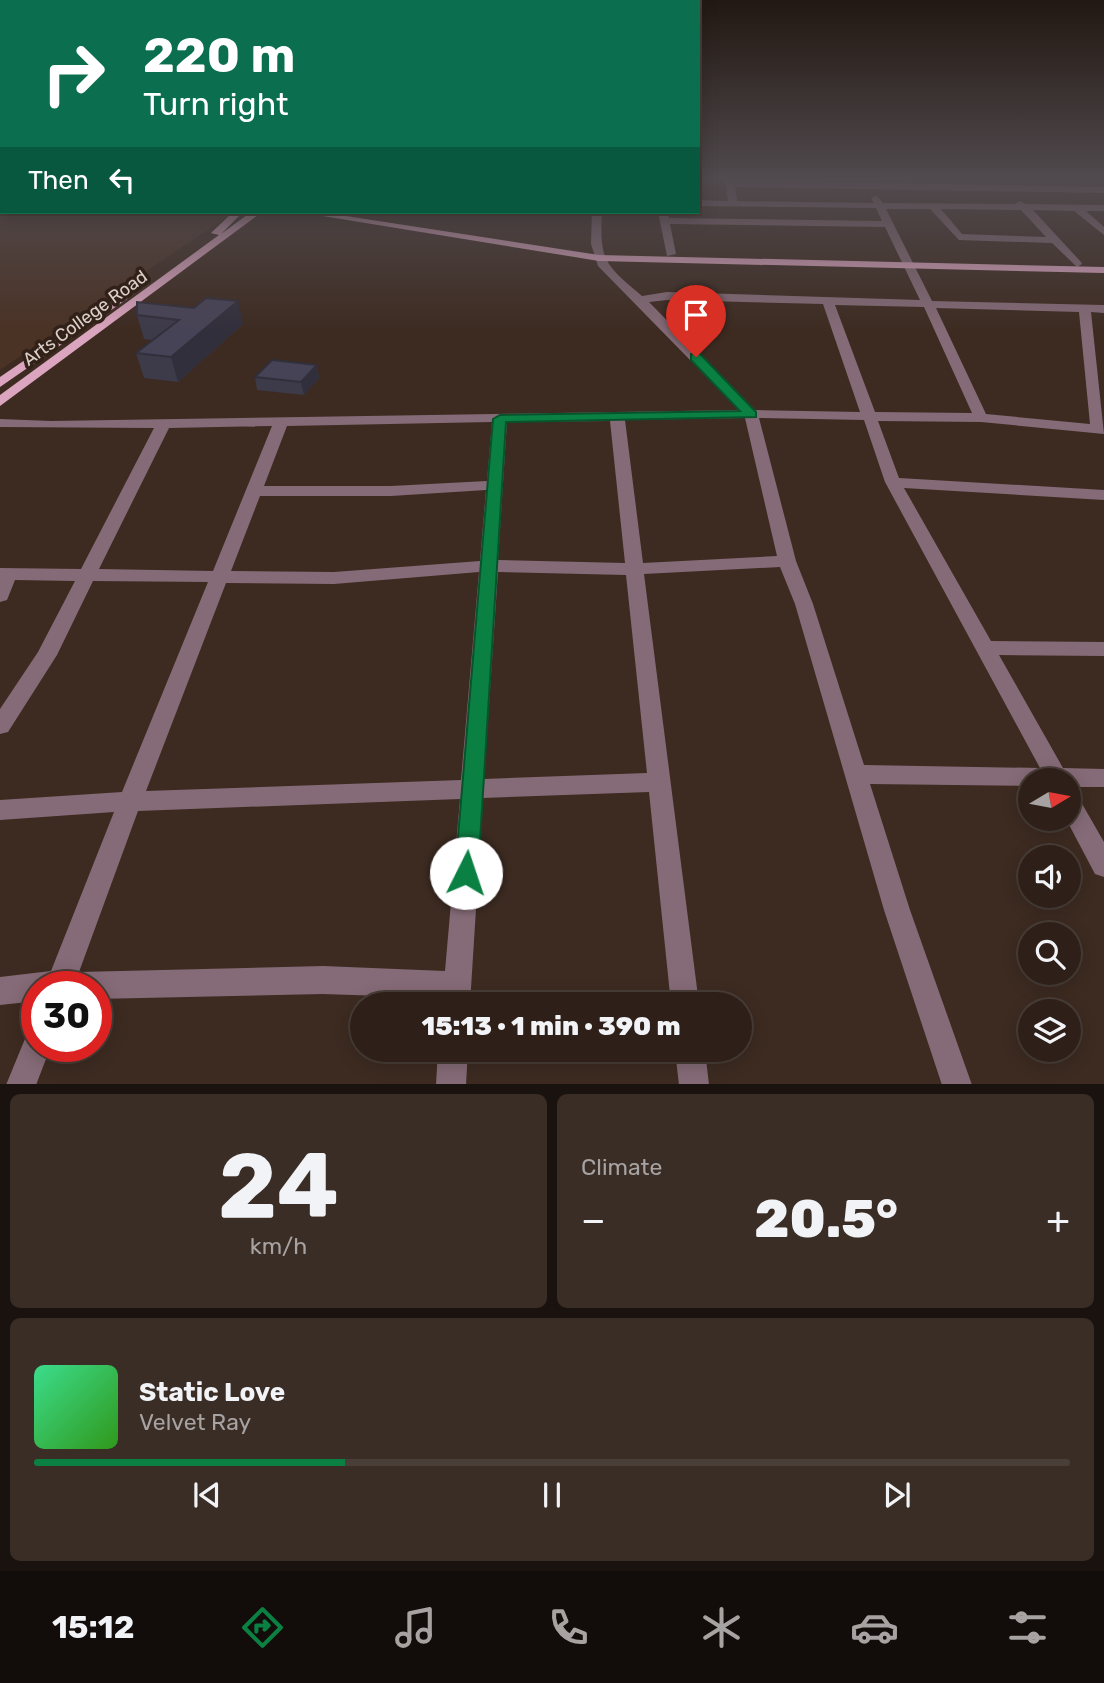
<!DOCTYPE html>
<html lang="en">
<head>
<meta charset="utf-8">
<style>
	body { margin:0; font-family:Rubik,sans-serif; background:#3a2d26; color:#f1f3f6; height:100vh; display:flex; flex-direction:column; font-size:26px; white-space:nowrap }
	* { box-sizing:border-box; margin:0 }
	p { font-size:23px; color:#a7a3a2 }
	.icon { flex:none; width:38px; height:38px; fill:none; stroke:currentColor; stroke-width:2; stroke-linecap:round; stroke-linejoin:round }
	.map { position:relative; height:1084px; overflow:hidden }
	.side { display:flex; flex-direction:column; gap:10px; padding:10px; background:#19120e; flex:1 }
	.side>* { flex:none }
	.hud { position:absolute; left:0px; top:0px; width:700px; height:214px; box-shadow:0 4px 18px #0003,0 0 0 2px #493e38; background:#0b6e4f; color:#fff; overflow:hidden }
	.needle { width:46px; rotate:80deg }
	.controls { position:absolute; left:1018px; top:768px; display:grid; gap:14px }
	.controls a { display:grid; place-items:center; width:63px; height:63px; border-radius:50%; background:#2e2019; box-shadow:0 4px 18px #0003,0 0 0 2px #493e38; font-size:35px }
	.speed { position:absolute; left:21px; top:971px; display:flex; gap:14px; font-size:35px; font-weight:700; text-align:center }
	.speed>* { display:grid; place-content:center; width:91px; height:91px; border-radius:50%; background:#2e2019; box-shadow:0 4px 18px #0003,0 0 0 2px #493e38; line-height:1 }
	.speed .limit { border:10px solid #d22; background:#fff; color:#111 }
	.pin { position:absolute; display:grid; place-items:center; width:60px; height:60px; color:#fff; margin:-72px -30px; border-radius:50% 50% 50% 0; rotate:-45deg; box-shadow:0 0 7px #0007 }
	.pin .icon { rotate:45deg }
	.me { position:absolute; width:77px; margin:-38px; rotate:4deg; stroke-linejoin:round; filter:drop-shadow(0 0 5px #0008) }
	.turn { display:flex; align-items:center; gap:24px; height:147px; padding:0 28px; font-size:32px }
	.turn .icon { width:91px; height:91px; stroke-width:2.5 }
	.turn b { display:block; font-size:49px; line-height:60px }
	.then { display:flex; align-items:center; height:66px; padding:0 28px; background:#0003; gap:14px; font-size:26px }
	.big { font-size:52px; font-weight:800; line-height:1.1 }
	.side .card { flex:1; display:flex; flex-direction:column; justify-content:center; gap:10px; min-width:0; padding:0 24px; border-radius:10px; background:#3a2d26 }
	.side .dial { align-items:center; gap:0 }
	.dial b { font-size:91px; line-height:1 }
	.song { display:flex; align-items:center; gap:21px }
	.cover { width:84px; height:84px; border-radius:10px; background:linear-gradient(135deg,hsl(150 70% 55%),hsl(110 70% 35%)) }
	.played { height:7px; border-radius:4px; background:linear-gradient(90deg,#0b8043 30%,#493e38 30%) }
	.keys { display:flex; justify-content:space-around; direction:ltr }
	.heat { display:flex; justify-content:space-between; align-items:center; font-size:38px; direction:ltr }
	.side .tiles { flex:1; display:grid; gap:10px; grid-template-columns:1fr 1fr }
	.card:last-child { grid-column:span 2 }
	.trip { position:absolute; left:350px; top:992px; width:402px; height:70px; border-radius:35px; background:#2e2019; box-shadow:0 4px 18px #0003,0 0 0 2px #493e38; font-weight:800; line-height:70px; text-align:center }
	.tabs { display:flex; height:112px; justify-content:space-around; align-items:center; background:#120d0a; color:#a7a3a2 }
	.tabs .icon { width:49px; height:49px }
	.tabs .active { color:#0b8043 }
	.tabs b { font-size:32px; color:#f1f3f6 }
	.map>svg:first-child { display:block }
	.built { fill:#4a3225 }
	.lines { fill:none; stroke-linecap:round; stroke-linejoin:round }
	.minor { fill:#856b77; fill-rule:evenodd }
	.major { fill:#dba5bf; fill-rule:evenodd }
	.wall { fill:#3d3a4a }
	.shaded-wall { fill:#322f3c }
	.building { fill:#474356; stroke:#322f3c; stroke-width:2 }
	.route { fill:#0b8043; stroke:#07532c; stroke-width:2 }
	.labels { text-anchor:middle; dominant-baseline:central; stroke-width:7; stroke-linejoin:round; paint-order:stroke }
	.far-street-label { font-size:18px; fill:#dcd0ca; stroke:#322118 }
</style>
</head>
<body>
<div class="map">
<svg width="1104" height="1085" viewBox="0 0 1104 1085">
	<rect width="100%" height="100%" fill="#3d2b21"/>
	<path class="built" d="M0 203 2 212H234L0 370Z"/>
	<g class="lines">
		<g class="minor">
			<path d="M725 180 1104 187V193L735 187 737 201 874 203 871 198 876 195 883 203 1015 204 1020 201 1026 204 1104 205V211H1086L1104 227V235L1074 211 1033 210 1081 262 1082 264 1077 267 1052 243 959 240 930 209H886L932 301 1104 305V313L1091 312 1104 434 981 422 878 421 899 478 1104 490V500L904 488 991 641 1104 642V656L999 655 1063 768 1104 769V787H1069V780H1031V786L870 784 910 910 972 1085H942L884 910 795 604 780 567 644 574 699 1004H671L649 792 483 798 470 1004H442V998L323 994 96 999V987H37V1001L0 1005V977L51 971 114 812 0 820V800L122 792 208 582 93 581 57 655 8 732 0 734V709L38 652 75 581 15 580 7 600 0 602V568L81 569 154 428 0 427V419L51 421 739 410 598 266 591 244 592 212H602C599 262 606 265 642 296L667 292 920 300 885 227 670 224 676 254 667 256 658 212H668L669 218 882 221 876 208 698 206V200L728 201ZM941 209 1021 210 1046 237 962 234ZM667 300 823 304 860 412 755 410 649 302ZM835 305 924 307 972 413 875 412ZM936 308 1079 312 1090 424 986 414ZM745 418 777 556 643 563 625 420ZM759 418 864 420 885 482 1040 768 864 765 813 604 796 561ZM610 421 625 563 498 560 507 422ZM492 422 487 481 391 486H264L287 426ZM272 426 213 571 99 569 169 428ZM486 490 480 561 334 572 231 571 260 496H391ZM479 572 461 780 146 791 226 583 334 584ZM498 572 626 575 647 773 484 779ZM460 799 445 971 323 966 79 972 138 811Z"/>
			<rect x="0" y="197" width="2" height="6"/>
			<path d="M1069 792 1077 795 1104 842V877L1095 874 1066 819H1069Z"/>
			<path d="M37 1029V1046H51L36 1085H6L27 1034Z"/>
			<path d="M438 1050H468L466 1085H436Z"/>
			<path d="M675 1050H705L709 1085H679Z"/>
		</g>
		<g class="major">
			<path d="M233 212H243L221 234 251 212H262L0 406V395L219 235 211 233Z"/>
			<path d="M298 212H320L599 255 1104 267V273L599 261Z"/>
			<path d="M120 295 130 297 0 387V377Z"/>
		</g>
	</g>
	<g class="wall">
		<path d="M137 315 243 324 178 382 144 378 136 353 153 340 144 339Z"/>
		<path d="M317 365 319 378 304 395 257 390 255 377Z"/>
	</g>
	<g class="shaded-wall">
		<path d="M238 301 243 324 178 382 171 357Z"/>
		<path d="M317 365 319 378 304 395 301 382Z"/>
	</g>
	<g class="building">
		<path d="M206 298 238 301 171 357 136 353 179 320 137 315V302L194 308Z"/>
		<path d="M272 360 317 365 301 382 255 377Z"/>
	</g>
	<linearGradient id="sky" x2="0" y2="1"><stop stop-color="#221812"/><stop offset="0.54" stop-color="#514a4e"/><stop offset="1" stop-color="#514a4e" stop-opacity="0"/></linearGradient>
	<rect width="1104" height="332" fill="url(#sky)"/>
	<path class="route" d="M691 354H700L756 412V417L506 422 478 873 474 880 466 883 458 880 455 873 493 419 500 415 740 411 691 360Z"/>
	<g class="labels">
		<g class="far-street-label">
			<text transform="translate(85 318) rotate(-36)">Arts College Road</text>
		</g>
	</g>
</svg>
<div class="controls">
<a><svg class="needle" viewBox="-14 -14 28 28"><path d="M0-13l5 13h-10z" fill="#e53935"/><path d="M0 13l5-13h-10z" fill="#a7a3a2"/></svg></a>
<a><svg class="icon" aria-label="sound" viewBox="0 0 24 24"><path d="M4 9h4l5-4v14l-5-4H4zM17 9q2 3 0 6"/></svg></a>
<a><svg class="icon" aria-label="search" viewBox="0 0 24 24"><circle cx="10" cy="10" r="6"/><path d="M15 15l6 6"/></svg></a>
<a><svg class="icon" aria-label="layers" viewBox="0 0 24 24"><path d="M12 4l9 5-9 5-9-5zM3 14l9 5 9-5"/></svg></a>
</div>
<div class="speed"><div class="limit">30</div></div>
<div class="pin" style="left:696px;top:357px;background:#d93025"><svg class="icon" aria-label="arrive" viewBox="0 0 24 24"><path d="M6 21V4h12l-3 4 3 4H6"/></svg></div>
<svg class="me" style="left:466px;top:873px" viewBox="-20 -20 40 40"><circle r="19" fill="#fff"/><path d="M0-13L10 11 0 6-10 11z" fill="#0b8043"/></svg>
<div class="trip">15:13 · 1 min · 390 m</div>
<div class="hud">
<div class="turn"><svg class="icon" aria-label="right" viewBox="0 0 24 24"><path d="M7 20v-9h11M14 6l5 5-5 5"/></svg><div><b>220 m</b>Turn right</div></div>
<div class="then">Then<svg class="icon" aria-label="left" viewBox="0 0 24 24"><path d="M17 20v-9H6M10 6l-5 5 5 5"/></svg></div>
</div>
</div>
<section class="side">
<div class="tiles">
<div class="card dial"><b>24</b><p>km/h</p></div>
<div class="card"><p>Climate</p>
<div class="heat"><a>−</a><b class="big">20.5°</b><a>+</a></div>
</div>
<div class="card">
<div class="song"><i class="cover"></i><div><b>Static Love</b><p>Velvet Ray</p></div></div>
<div class="played"></div>
<div class="keys"><svg class="icon" aria-label="previous" viewBox="0 0 24 24"><path d="M18 5L8 12l10 7zM5 5v14"/></svg><svg class="icon" aria-label="pause" viewBox="0 0 24 24"><path d="M8 5v14M16 5v14"/></svg><svg class="icon" aria-label="next" viewBox="0 0 24 24"><path d="M6 5l10 7-10 7zM19 5v14"/></svg></div>
</div>
</div>
</section>
<nav class="tabs">
<b>15:12</b>
<svg class="icon active" aria-label="directions" viewBox="0 0 24 24"><path d="M12 3l9 9-9 9-9-9zM9 14v-3h6M13 9l2 2-2 2"/></svg>
<svg class="icon" aria-label="music" viewBox="0 0 24 24"><path d="M9 18V5l10-2v13"/><circle cx="6" cy="18" r="3"/><circle cx="16" cy="16" r="3"/></svg>
<svg class="icon" aria-label="phone" viewBox="0 0 24 24"><path d="M5 4h4l2 5-3 2q2 4 5 5l2-3 5 2v4C11 20 4 13 5 4z"/></svg>
<svg class="icon" aria-label="climate" viewBox="0 0 24 24"><path d="M12 3v18M4 7l16 10M4 17L20 7"/></svg>
<svg class="icon" aria-label="car" viewBox="0 0 24 24"><path d="M5 17H2v-5l4-1 3-4h7l3 4 3 1v5h-3M9 17h6M6 11h13"/><circle cx="7" cy="17" r="2"/><circle cx="17" cy="17" r="2"/></svg>
<svg class="icon" aria-label="filters" viewBox="0 0 24 24"><path d="M4 7h16M4 17h16"/><circle cx="9" cy="7" r="2"/><circle cx="15" cy="17" r="2"/></svg>
</nav>
</body>
</html>
